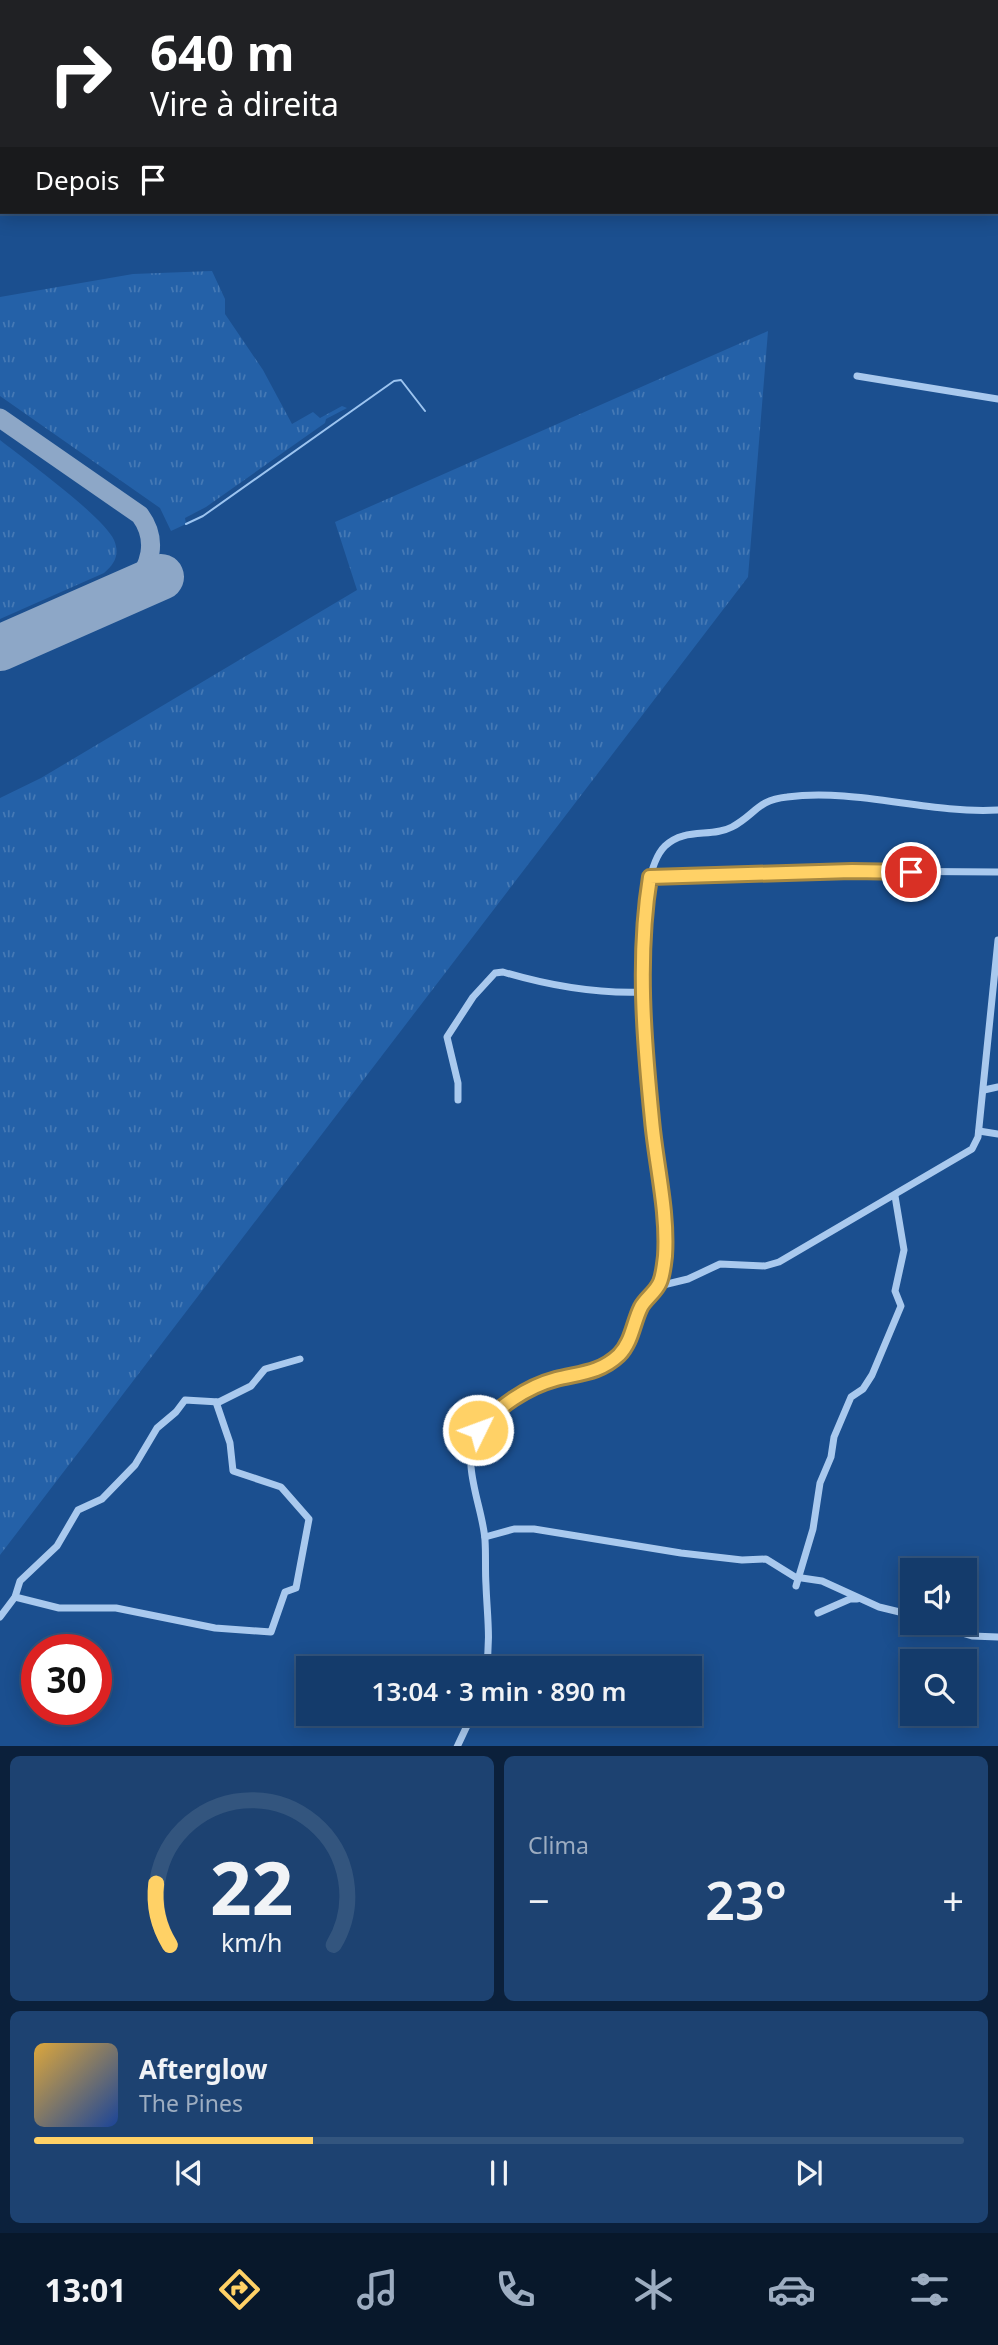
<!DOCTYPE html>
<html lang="pt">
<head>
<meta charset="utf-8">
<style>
	body { margin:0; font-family:"Noto Sans",sans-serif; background:#1d4271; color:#f1f3f6; height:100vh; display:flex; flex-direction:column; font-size:26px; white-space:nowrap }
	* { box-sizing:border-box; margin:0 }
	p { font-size:23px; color:#9dadc1 }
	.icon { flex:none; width:38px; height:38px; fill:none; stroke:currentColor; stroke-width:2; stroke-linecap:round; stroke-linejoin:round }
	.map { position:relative; height:1746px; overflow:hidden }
	.panel { display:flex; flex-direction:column; gap:10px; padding:10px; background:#0b203b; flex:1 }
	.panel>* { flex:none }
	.guide { position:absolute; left:0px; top:0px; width:999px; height:214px; box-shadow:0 4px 18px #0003,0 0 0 2px #33557e; background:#202124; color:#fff; overflow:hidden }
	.controls { position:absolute; left:900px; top:1558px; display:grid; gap:14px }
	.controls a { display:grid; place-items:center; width:77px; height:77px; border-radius:0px; background:#143b6b; box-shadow:0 4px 18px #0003,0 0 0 2px #33557e; font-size:35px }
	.speed { position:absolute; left:21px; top:1634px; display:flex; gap:14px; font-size:35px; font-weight:700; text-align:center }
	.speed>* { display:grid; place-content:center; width:91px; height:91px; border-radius:50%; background:#143b6b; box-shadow:0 4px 18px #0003,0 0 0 2px #33557e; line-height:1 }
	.speed .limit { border:10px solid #d22; background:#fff; color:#111 }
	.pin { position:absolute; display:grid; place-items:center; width:60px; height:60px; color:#fff; margin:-30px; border:4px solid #fff; border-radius:50%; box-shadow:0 2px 7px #0007 }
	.me { position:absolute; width:77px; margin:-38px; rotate:48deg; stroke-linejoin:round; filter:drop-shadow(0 0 5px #0008) }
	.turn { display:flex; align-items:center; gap:24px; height:147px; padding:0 35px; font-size:32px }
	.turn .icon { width:91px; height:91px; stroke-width:2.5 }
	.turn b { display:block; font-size:49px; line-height:60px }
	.then { display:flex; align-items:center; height:66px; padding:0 35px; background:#0003; gap:14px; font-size:26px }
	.big { font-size:52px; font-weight:600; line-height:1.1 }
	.panel .tile { flex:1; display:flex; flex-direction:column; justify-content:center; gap:10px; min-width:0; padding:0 24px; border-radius:10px; background:#1d4271 }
	.panel .dial { align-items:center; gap:0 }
	.dial svg { height:182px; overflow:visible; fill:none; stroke:#33557e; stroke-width:7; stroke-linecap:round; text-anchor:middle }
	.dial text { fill:#f1f3f6; stroke:none }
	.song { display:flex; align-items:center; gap:21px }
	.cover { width:84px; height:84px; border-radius:10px; background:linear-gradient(135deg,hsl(40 70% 55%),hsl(220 70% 35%)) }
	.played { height:7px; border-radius:4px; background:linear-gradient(90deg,#ffd166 30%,#33557e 30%) }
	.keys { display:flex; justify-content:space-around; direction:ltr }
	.heat { display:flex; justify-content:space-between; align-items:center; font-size:38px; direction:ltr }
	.panel .tiles { flex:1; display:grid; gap:10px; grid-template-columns:1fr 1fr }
	.tile:last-child { grid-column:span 2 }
	.trip { position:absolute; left:296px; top:1656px; width:406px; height:70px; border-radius:0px; background:#143b6b; box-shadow:0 4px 18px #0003,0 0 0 2px #33557e; font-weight:600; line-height:70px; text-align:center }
	.tab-bar { display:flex; height:112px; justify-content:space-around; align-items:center; background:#08182b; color:#9dadc1 }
	.tab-bar .icon { width:49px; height:49px }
	.tab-bar .active { color:#ffd166 }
	.tab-bar b { font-size:32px; color:#f1f3f6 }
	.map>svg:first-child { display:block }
	.grass { fill:url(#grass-tufts) }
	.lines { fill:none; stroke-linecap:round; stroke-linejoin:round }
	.stream { stroke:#9cc4f0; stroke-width:2 }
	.taxiway { stroke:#8da7c7; stroke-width:19 }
	.runway { stroke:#8da7c7; stroke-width:46 }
	.minor { stroke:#a9c9ee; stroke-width:7 }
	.major { stroke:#f0f6ff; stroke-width:9 }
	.route-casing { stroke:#a68842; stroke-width:18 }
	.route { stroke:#ffd166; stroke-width:12 }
</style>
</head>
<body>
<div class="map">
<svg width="998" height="1747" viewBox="0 0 998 1747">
	<defs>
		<pattern id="grass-tufts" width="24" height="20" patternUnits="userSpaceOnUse" patternTransform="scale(1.75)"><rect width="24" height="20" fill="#2461a8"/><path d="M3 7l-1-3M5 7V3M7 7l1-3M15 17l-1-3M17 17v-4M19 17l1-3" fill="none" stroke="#4579b5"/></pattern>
	</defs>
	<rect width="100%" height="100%" fill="#1b4f8f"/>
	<g class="grass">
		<path d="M212 271 225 299V314L263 370 292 424 313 412 320 418 342 406 347 408 326 419 325 423 206 507 185 518 186 524 171 531 160 508 0 396V297L133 274Z"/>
		<path d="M768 331 748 577 0 1555V798L41 778 357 590 335 522Z"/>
		<path d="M0 440C24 459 103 516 114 540 120 554 115 564 104 573L0 619Z"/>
	</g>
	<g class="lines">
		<path class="stream" d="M186 524 203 516 394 381 401 380 425 411"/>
		<path class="taxiway" d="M0 418 140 515C159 541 150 566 132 590"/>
		<path class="runway" d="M0 648 161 577"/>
		<g class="minor">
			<path d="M697 0V2"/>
			<path d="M793 0 794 2"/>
			<path d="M952 0V2"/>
			<path d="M144 2 145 0"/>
			<path d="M524 2 526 0"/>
			<path d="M989 2 996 0"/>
			<path d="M857 376 998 399"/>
			<path d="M650 877 851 871 998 872"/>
			<path d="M984 1090 998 1087"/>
			<path d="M458 1100V1083L447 1037 473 997 495 973 503 972C550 986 595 994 644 992"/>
			<path d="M979 1131 998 1134"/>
			<path d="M659 1286 688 1279 720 1264 765 1266 779 1262 972 1149 978 1137 998 940"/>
			<path d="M485 1537 514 1529H534L681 1553 742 1560 766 1559 795 1577 822 1581 879 1607 912 1615"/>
			<path d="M796 1586 813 1529 820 1483 831 1457 834 1437 851 1397 863 1389 872 1375 901 1306 895 1291 904 1250 895 1196"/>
			<path d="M15 1597 59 1608H116L215 1628 271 1632 285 1592 296 1588 309 1519 281 1487 233 1471 230 1443 216 1402"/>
			<path d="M818 1613 850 1599H857"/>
			<path d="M0 1617 15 1597 20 1581 57 1546 78 1510 102 1499 135 1465 157 1428 176 1412 185 1400 219 1402 251 1386 265 1369 300 1359"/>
			<path d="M926 1622 972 1636 998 1637"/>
			<path d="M486 1668C491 1639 487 1614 486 1585 485 1570 486 1555 485 1540 483 1508 460 1463 477 1433 489 1410 530 1386 555 1379 579 1373 599 1375 619 1355 631 1342 633 1324 640 1308 646 1297 659 1290 662 1277 673 1228 658 1173 652 1124 646 1071 628 882 665 846 685 827 711 838 732 827 755 815 757 800 787 797 857 788 928 814 998 810"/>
			<path d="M457 1747 473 1713"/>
		</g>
		<path class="major" d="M0 64H2"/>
	</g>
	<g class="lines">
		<defs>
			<path id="route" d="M478 1430C498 1407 526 1387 556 1379 580 1373 600 1373 619 1355 632 1342 633 1323 641 1307 646 1298 656 1292 660 1282 663 1275 664 1265 665 1256 668 1211 656 1165 652 1120 644 1040 637 957 650 877L852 871 911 872"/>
		</defs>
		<use href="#route" class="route-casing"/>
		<use href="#route" class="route"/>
	</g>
</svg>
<div class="controls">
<a><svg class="icon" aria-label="sound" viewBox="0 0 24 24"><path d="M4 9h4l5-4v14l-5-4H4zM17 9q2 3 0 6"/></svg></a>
<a><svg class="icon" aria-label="search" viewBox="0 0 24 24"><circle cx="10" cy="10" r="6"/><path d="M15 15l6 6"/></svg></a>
</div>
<div class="speed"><div class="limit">30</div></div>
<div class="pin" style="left:911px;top:872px;background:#d93025"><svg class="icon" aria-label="arrive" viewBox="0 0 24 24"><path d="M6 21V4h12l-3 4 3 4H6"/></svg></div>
<svg class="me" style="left:478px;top:1430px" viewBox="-20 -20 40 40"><circle r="17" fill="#ffd166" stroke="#fff" stroke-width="3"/><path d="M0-11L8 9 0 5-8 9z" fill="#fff"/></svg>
<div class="trip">13:04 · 3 min · 890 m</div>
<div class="guide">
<div class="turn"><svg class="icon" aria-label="right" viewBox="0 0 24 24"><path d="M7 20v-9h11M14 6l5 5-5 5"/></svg><div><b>640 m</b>Vire à direita</div></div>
<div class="then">Depois<svg class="icon" aria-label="arrive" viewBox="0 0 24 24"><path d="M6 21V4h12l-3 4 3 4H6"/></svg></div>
</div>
</div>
<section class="panel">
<div class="tiles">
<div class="tile dial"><svg viewBox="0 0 100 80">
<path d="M14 69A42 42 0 1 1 86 69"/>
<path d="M14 69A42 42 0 0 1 8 42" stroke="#ffd166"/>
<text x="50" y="56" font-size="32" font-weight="700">22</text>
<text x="50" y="72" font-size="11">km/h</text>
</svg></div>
<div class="tile"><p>Clima</p>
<div class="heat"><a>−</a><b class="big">23°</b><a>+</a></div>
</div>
<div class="tile">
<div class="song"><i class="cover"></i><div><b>Afterglow</b><p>The Pines</p></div></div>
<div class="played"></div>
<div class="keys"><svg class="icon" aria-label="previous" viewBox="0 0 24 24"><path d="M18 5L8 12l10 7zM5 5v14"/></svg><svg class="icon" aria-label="pause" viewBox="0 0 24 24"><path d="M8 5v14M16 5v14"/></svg><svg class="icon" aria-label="next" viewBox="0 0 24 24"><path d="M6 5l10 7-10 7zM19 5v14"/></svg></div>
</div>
</div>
</section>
<nav class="tab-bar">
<b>13:01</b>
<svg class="icon active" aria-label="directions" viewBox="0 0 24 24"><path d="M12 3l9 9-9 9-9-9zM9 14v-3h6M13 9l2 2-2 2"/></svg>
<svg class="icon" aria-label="music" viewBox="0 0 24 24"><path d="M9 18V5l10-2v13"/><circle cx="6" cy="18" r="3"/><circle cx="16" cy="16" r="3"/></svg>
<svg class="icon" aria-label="phone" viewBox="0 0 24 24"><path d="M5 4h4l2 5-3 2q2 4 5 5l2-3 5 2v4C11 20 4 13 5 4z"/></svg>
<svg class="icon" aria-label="climate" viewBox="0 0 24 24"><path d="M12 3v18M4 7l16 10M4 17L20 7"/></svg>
<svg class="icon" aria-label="car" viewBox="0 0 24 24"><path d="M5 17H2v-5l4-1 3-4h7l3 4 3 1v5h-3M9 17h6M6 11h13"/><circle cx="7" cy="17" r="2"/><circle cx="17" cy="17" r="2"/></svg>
<svg class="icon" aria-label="filters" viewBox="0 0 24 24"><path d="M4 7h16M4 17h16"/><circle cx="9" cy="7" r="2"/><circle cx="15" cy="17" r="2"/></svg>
</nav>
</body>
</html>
